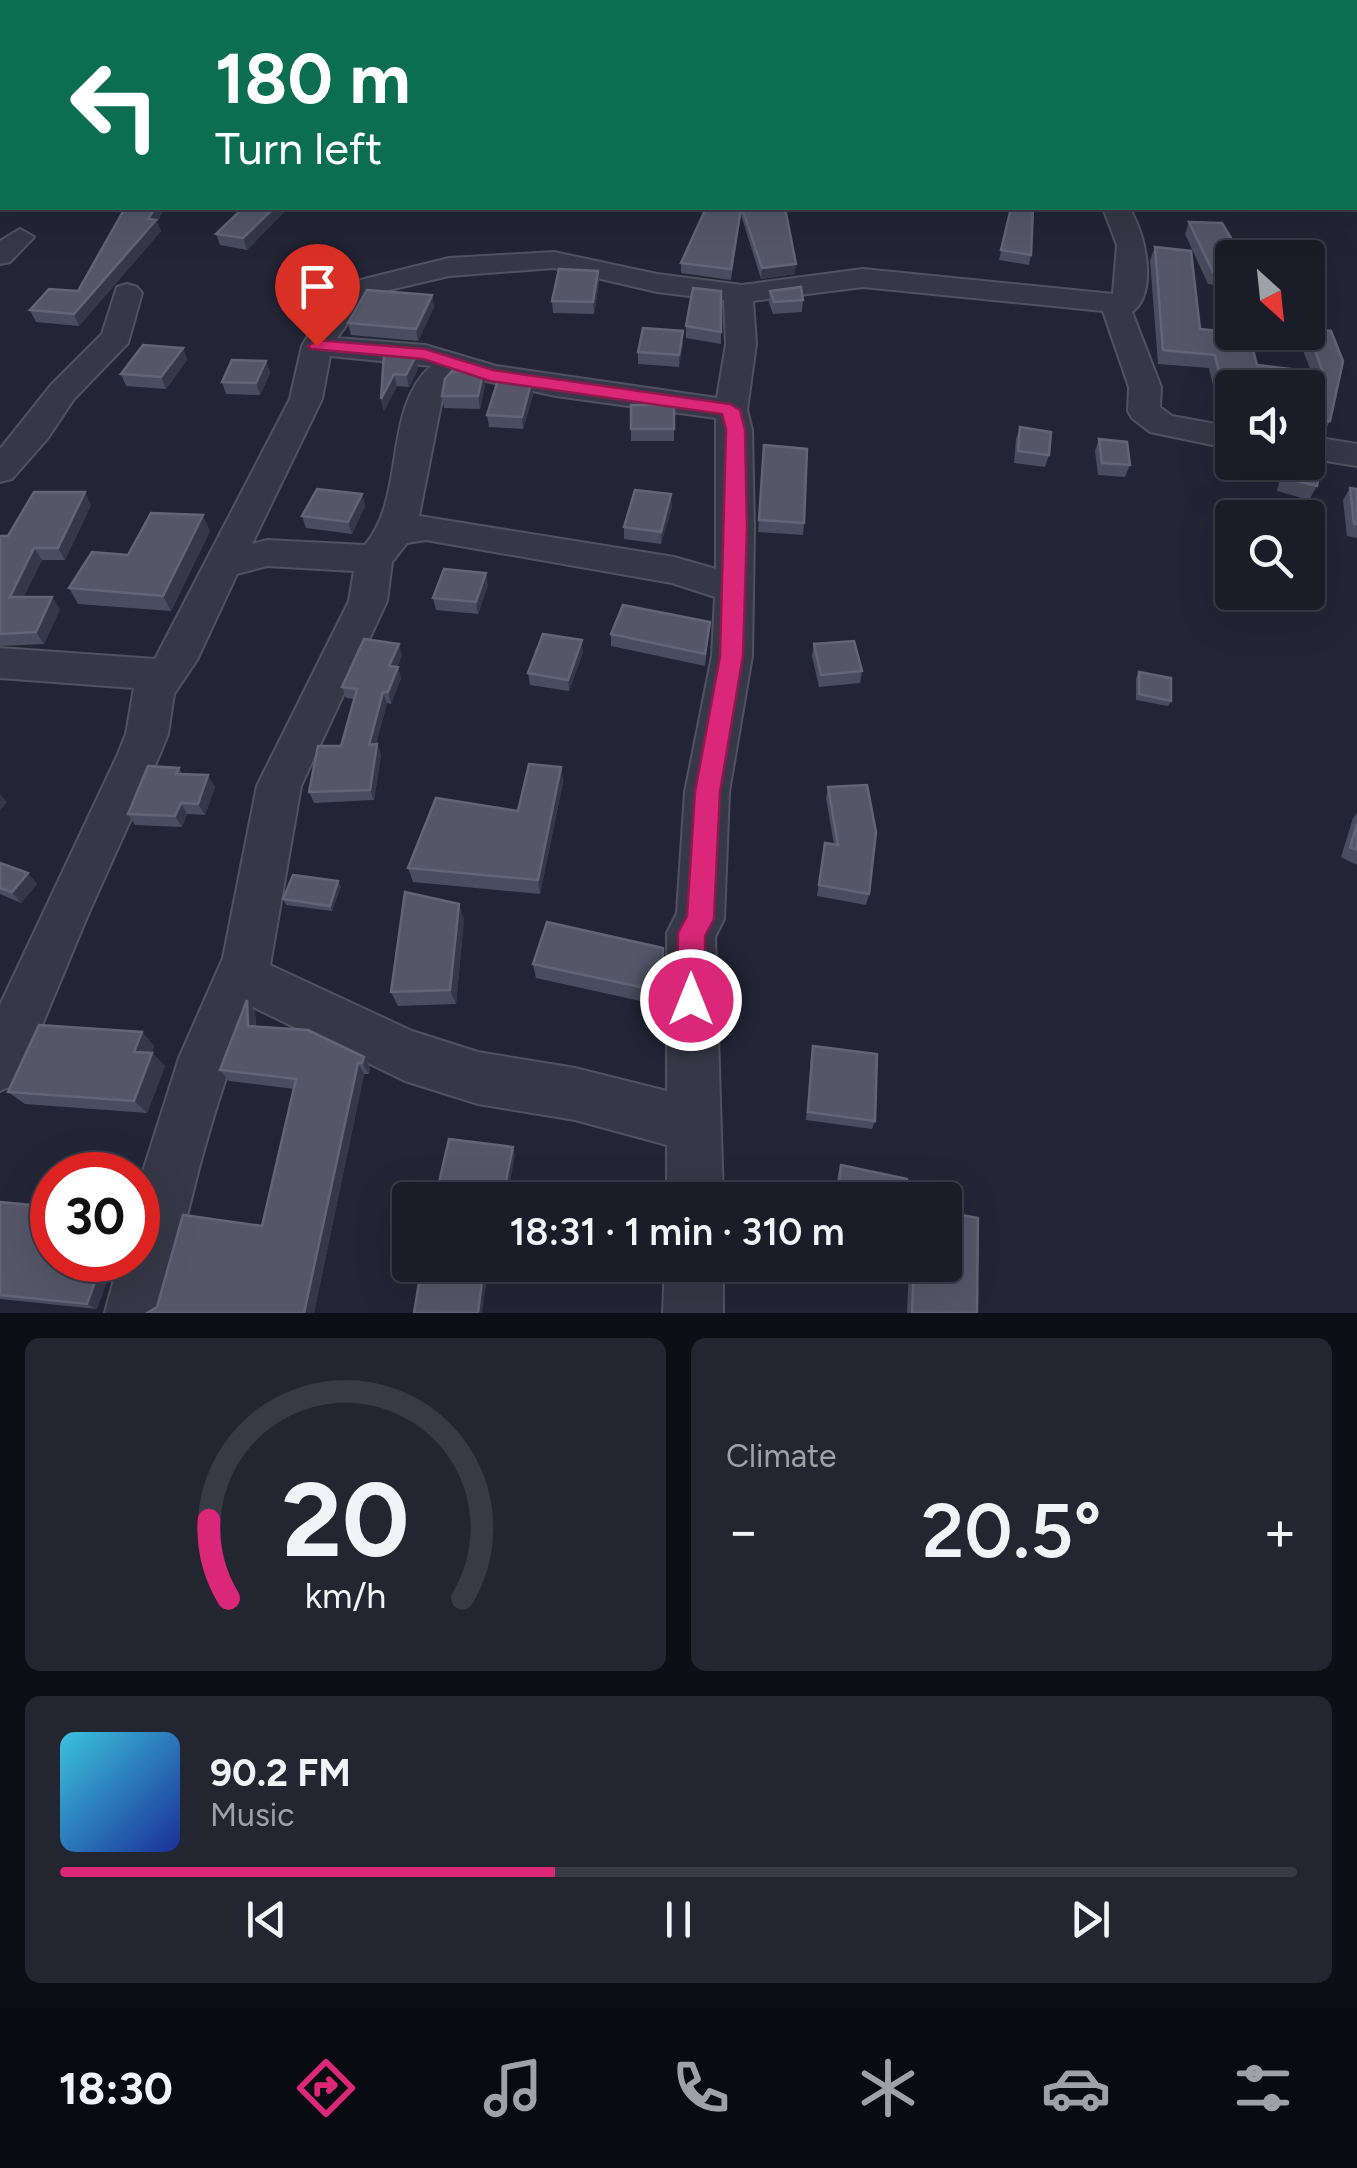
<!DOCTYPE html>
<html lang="en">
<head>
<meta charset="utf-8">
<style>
	body { margin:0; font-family:Figtree,sans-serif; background:#232530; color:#f1f3f6; height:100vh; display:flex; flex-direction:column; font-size:38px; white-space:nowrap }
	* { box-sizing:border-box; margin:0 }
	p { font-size:32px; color:#9fa1a8 }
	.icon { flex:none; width:55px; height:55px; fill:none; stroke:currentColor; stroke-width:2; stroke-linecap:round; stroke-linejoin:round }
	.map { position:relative; height:1313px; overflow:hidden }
	.panel { display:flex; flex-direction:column; gap:25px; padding:25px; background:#0e0f16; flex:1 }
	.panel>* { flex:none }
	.guide { position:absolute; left:0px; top:0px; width:1358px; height:210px; box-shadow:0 10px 40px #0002,0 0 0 2px #383a45; background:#0b6e4f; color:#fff; overflow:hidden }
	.needle { width:65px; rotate:153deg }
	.fabs { position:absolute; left:1215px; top:240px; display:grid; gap:20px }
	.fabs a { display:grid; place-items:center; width:110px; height:110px; border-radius:10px; background:#1a1c28; box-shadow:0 10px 40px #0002,0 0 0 2px #383a45; font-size:50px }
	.speed { position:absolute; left:30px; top:1152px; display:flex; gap:20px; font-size:50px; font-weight:700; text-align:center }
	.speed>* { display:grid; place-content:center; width:130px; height:130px; border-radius:50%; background:#1a1c28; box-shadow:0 10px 40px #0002,0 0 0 2px #383a45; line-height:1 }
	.speed .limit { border:15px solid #d22; background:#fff; color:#111 }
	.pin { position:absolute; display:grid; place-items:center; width:85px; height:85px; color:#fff; margin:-102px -42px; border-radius:50% 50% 50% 0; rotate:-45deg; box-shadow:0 0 10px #0007 }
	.pin .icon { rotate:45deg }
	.me { position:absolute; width:110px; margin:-55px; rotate:0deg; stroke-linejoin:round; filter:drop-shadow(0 0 8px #0008) }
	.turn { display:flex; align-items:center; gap:35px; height:210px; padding:0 50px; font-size:45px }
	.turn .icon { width:130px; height:130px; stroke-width:2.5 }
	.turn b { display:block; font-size:70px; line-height:85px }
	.big { font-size:75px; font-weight:600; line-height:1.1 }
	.panel .card { flex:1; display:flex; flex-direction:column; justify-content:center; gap:15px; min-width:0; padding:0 35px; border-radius:15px; background:#232530 }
	.panel .dial { align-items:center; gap:0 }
	.dial svg { height:260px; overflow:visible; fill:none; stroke:#383a45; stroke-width:7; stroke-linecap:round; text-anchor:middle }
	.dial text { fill:#f1f3f6; stroke:none }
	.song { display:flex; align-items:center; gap:30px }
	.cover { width:120px; height:120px; border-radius:15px; background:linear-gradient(135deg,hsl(190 70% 55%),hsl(230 70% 35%)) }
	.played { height:10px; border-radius:5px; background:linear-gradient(90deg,#db2777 40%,#383a45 40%) }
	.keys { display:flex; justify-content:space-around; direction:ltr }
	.heat { display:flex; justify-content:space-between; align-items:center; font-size:55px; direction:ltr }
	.panel .tiles { flex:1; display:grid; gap:25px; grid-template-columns:1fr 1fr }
	.card:last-child { grid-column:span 2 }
	.trip { position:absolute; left:392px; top:1182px; width:570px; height:100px; border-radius:10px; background:#1a1c28; box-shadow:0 10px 40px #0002,0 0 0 2px #383a45; font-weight:600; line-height:100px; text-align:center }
	.menu { display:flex; height:160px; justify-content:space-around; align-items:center; background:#0a0b10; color:#9fa1a8 }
	.menu .icon { width:70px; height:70px }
	.menu .on { color:#db2777 }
	.menu b { font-size:45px; color:#f1f3f6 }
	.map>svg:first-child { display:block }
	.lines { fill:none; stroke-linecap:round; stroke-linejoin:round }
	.river { fill:#393b5b; fill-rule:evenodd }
	.minor-casing { stroke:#515261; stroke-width:4 }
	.minor { fill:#363847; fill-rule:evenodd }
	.wall { fill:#4a4c5f }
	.shaded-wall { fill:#36384a }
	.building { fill:#555769; stroke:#636577; stroke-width:2.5 }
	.route { fill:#db2777; stroke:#8e194d; stroke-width:2.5 }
</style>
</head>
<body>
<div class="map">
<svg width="1357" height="1313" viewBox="0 0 1357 1313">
	<rect width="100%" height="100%" fill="#232536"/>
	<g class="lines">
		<g class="river">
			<path d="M681 0H717L718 2H683Z"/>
			<path d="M2 93V111L0 112V94Z"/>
		</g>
		<defs>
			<g id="minor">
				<path d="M1103 208H1129C1146 233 1158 293 1132 312L1161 387 1160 407 1172 416 1232 427V449L1150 432 1132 418 1128 411 1129 387 1103 311 863 287 753 301 756 344 747 410 752 430 754 529 752 656 729 792 724 919 715 937 723 1200H667V1145L575 1120 478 1104 405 1081 253 1007C211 1106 188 1208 165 1313H105L119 1260H138V1187L179 1058 223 958 257 786 349 601 354 571 267 566 237 574 197 660 174 694 168 734 160 754 87 917 18 1083 0 1091V1005L118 754 126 734 134 688 0 678V648L155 659 290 399 302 346 321 314 348 283 449 258 554 252 657 274 742 285 863 269 1113 294 1117 245ZM554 268 657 292 724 300 726 344 717 398 496 366 425 345 337 338 368 295 449 276ZM330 356 431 366C382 410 407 494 365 545L267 540 252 544 322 399ZM463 376 556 396 716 418V569L674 557 419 516 444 389 452 380ZM426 540 672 583 715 597 712 656 685 792 677 913 667 933V1091L575 1068 478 1052 412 1031 270 965 301 786 387 601 392 562 407 543Z"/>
				<path d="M20 229 34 237 10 262 0 264V241Z"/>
				<path d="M127 284 137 287 142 293 128 343 74 399 48 438 12 479 0 482V449L51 385 102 334 117 287Z"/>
				<path d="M1308 436 1357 444V466L1308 458Z"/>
				<path d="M665 1265H723V1313H663Z"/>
			</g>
		</defs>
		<use href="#minor" class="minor-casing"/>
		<use href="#minor" class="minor"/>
	</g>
	<g class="wall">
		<path d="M998 0H1025L1024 2Z"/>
		<path d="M125 208H165L157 222 161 231 79 326 36 322 30 310 78 291Z"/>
		<path d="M243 208H284L285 211 247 250 220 245 216 234Z"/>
		<path d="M706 208H785L795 274 761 279 741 215 731 280 681 273V263Z"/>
		<path d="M1011 208 1031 255 1029 265 999 260Z"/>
		<path d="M1189 222 1232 258V286L1208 284 1185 234Z"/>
		<path d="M1155 247 1200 329 1257 365 1311 371 1300 343 1305 332 1331 331 1330 421 1323 435 1312 433 1317 486 1309 500 1277 491 1284 462H1308V388H1232V424L1221 421 1209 368 1158 364 1150 260Z"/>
		<path d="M598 271 599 282 594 314 553 313 552 301Z"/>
		<path d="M721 291V344L686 338V326Z"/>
		<path d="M770 291 803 300 802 312 773 314 769 303Z"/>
		<path d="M432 295 434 307 418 341 351 335 348 323Z"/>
		<path d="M683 343 679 367 638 364V352Z"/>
		<path d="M183 348 187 360 166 389 126 386 121 374Z"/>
		<path d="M384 353 418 369 409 387 397 386 384 411 381 399Z"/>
		<path d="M266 361 270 373 260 395 226 394 222 382Z"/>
		<path d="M485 385 480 409 444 408 442 396Z"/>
		<path d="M533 395 523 429 489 427 487 415Z"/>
		<rect x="631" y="405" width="43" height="36"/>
		<path d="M1020 427 1049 455 1045 467 1014 463 1016 439Z"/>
		<path d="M1099 439 1130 465 1125 477 1098 475 1095 451Z"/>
		<path d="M764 445 804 523 803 535 758 532Z"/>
		<path d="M1350 488 1357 489V538L1347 536 1343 500Z"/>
		<path d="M362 494 365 506 352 534 306 528 302 516Z"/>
		<path d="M91 505 65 560H42L23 597 60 609 44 644 0 646V536H8Z"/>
		<path d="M672 506 661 544 624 539V527Z"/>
		<path d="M210 531 171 611 78 604 69 588 128 555Z"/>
		<path d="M488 585 478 614 436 610 433 598Z"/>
		<path d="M710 622 705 666 611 646V634Z"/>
		<path d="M814 644 862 671 860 683 819 687 812 656Z"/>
		<path d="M583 652 569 691 530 685 528 673Z"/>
		<path d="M402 655 397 667 401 678 391 704 387 703 376 744H377L381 755 374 800 314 803 309 792 341 746 354 699 346 698 342 687Z"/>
		<path d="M1139 672 1171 701 1168 706 1136 700V678Z"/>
		<path d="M561 767 563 782 540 894 413 882 408 868 518 811Z"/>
		<path d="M179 768 182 774 215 787 205 815 187 814 182 827 135 825 128 814Z"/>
		<path d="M828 787 869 894 866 905 817 896 825 843 834 845 826 798Z"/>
		<path d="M1357 813V865L1341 857 1353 818Z"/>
		<path d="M0 863 37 884 21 903 0 894Z"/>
		<path d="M341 886 332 911 286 905 283 899Z"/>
		<path d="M464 919 456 1004 398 1006 391 992Z"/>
		<path d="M663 948V1006L536 978 533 964Z"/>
		<path d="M247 1000 255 1012 256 1026 308 1030 370 1068 369 1074H364L314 1313H147L262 1226 294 1089 229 1081 220 1070Z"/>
		<path d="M142 1032 154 1046 152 1053 165 1066 147 1113 25 1104 8 1092Z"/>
		<path d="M813 1046 875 1121 872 1129 806 1120 811 1055Z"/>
		<path d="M841 1165 905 1200H835L838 1174Z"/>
		<path d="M0 1202 97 1309 0 1299Z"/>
		<path d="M750 1265H828V1276L825 1282 750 1278Z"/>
		<path d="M909 1265H945L977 1313H907Z"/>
	</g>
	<g class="shaded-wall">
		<path d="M155 208H165L157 222 161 231 79 326 74 314 148 219Z"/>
		<path d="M274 208H284L285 211 247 250 243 238Z"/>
		<path d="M796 264 795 274 761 279 762 268Z"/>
		<path d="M598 271 599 282 594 314 593 302Z"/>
		<path d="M432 295 434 307 418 341 416 329Z"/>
		<path d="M683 331V343L679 367V355Z"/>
		<path d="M183 348 187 360 166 389 161 377Z"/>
		<path d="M416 356 418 369 409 387 406 375Z"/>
		<path d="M266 361 270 373 260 395 256 383Z"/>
		<path d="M483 373 485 385 480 409 478 396Z"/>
		<path d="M394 374 397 386 384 411 381 399Z"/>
		<path d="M531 383 533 395 523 429 522 417Z"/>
		<path d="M85 492 91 505 65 560 58 548Z"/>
		<path d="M362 494 365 506 352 534 348 522Z"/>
		<path d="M671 494 672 506 661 544V532Z"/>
		<path d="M203 515 210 531 171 611 163 596Z"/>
		<path d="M34 548 42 560 18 609 10 597Z"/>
		<path d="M486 573 488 585 478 614 476 602Z"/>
		<path d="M52 597 60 609 44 644 36 632Z"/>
		<path d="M582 640 583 652 569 691 568 680Z"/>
		<path d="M399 644 402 655 393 678 389 666Z"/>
		<path d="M398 667 401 678 391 704 388 692Z"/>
		<path d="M383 692 387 703 373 755 369 745Z"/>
		<path d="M377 744 381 755 374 800 370 790Z"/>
		<path d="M561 767 563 782 540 894 538 880Z"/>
		<path d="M208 775 215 787 205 815 198 804Z"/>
		<path d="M0 794 7 802 0 810Z"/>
		<path d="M181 803 187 814 182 827 175 816Z"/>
		<path d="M28 873 37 884 21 903 12 892Z"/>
		<path d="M338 881 341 886 332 911 330 906Z"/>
		<path d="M459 904 464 919 456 1004 450 990Z"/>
		<path d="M247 1000 255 1012 256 1037 248 1026Z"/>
		<path d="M142 1032 154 1046 147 1065 134 1052Z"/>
		<path d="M152 1053 165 1066 147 1113 134 1101Z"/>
		<path d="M364 1057 370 1068 369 1074 362 1063Z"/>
		<path d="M358 1063 364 1074 314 1313H304Z"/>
		<path d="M513 1147 515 1155 507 1200H502Z"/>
		<path d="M103 1260H115L97 1309 87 1304Z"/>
		<path d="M484 1265H489L482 1313H478Z"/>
	</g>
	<g class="building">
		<rect x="1239" y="0" width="26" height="2"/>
		<path d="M125 208H155L148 219 156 220 74 314 30 310 49 289 78 291Z"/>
		<path d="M243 208H274L243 238 216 234Z"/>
		<path d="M706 208H741L731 269 681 263Z"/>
		<path d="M742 208H785L796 264 762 268Z"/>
		<path d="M1011 208H1033L1031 255 1001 250Z"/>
		<path d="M1189 222 1222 223 1231 238 1234 258H1232V274L1213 272Z"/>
		<path d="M1155 247 1191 251 1200 329 1249 334 1257 365 1323 373 1308 329 1331 331 1343 361 1330 421 1316 419 1311 422 1313 447 1324 450 1317 486 1284 478 1288 462H1308V388H1232V409L1227 408 1215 355 1163 350Z"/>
		<path d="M559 269 598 271 593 302 552 301Z"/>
		<path d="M801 287 803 300 774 302 770 291Z"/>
		<path d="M693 288 721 291V332L686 326Z"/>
		<path d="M367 290 432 295 416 329 348 323Z"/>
		<path d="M643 328 683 331 679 355 638 352Z"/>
		<path d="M143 345 183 348 161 377 121 374Z"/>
		<path d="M384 353 416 356 406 375 394 374 381 399Z"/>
		<path d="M232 360 266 361 256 383 222 382Z"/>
		<path d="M452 371 483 373 478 396H442L445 379Z"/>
		<path d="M498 380 531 383 522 417 487 415Z"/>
		<rect x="631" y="405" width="43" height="24"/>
		<path d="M1020 427 1051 432 1049 455 1018 451Z"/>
		<path d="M1099 439 1127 442 1130 465 1102 463Z"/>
		<path d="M764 445 807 449 804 523 759 520Z"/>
		<path d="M1350 488 1357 489V524H1354Z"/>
		<path d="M317 489 362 494 348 522 302 516Z"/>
		<path d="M635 490 671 494 661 532 624 527Z"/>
		<path d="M34 492H85L58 548H34L10 597H52L36 632 0 634V536H8Z"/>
		<path d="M151 513 203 515 163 596 69 588 92 552 128 555Z"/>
		<path d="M444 569 486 573 476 602 433 598Z"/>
		<path d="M623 605 710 622 705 654 611 634Z"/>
		<path d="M543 634 582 640 568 680 528 673Z"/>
		<path d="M364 639 399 644 389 666 398 667 388 692H383L369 745 377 744 370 790 309 792 318 746H341L357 689 342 687Z"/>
		<path d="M854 641 862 671 821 675 814 644Z"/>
		<path d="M1139 672 1171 678V701L1139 694Z"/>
		<path d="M529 764 561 767 538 880 408 868 436 798 518 811Z"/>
		<path d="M148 766 179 768 176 774 208 775 198 804 181 803 175 816 128 814Z"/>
		<path d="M867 785 876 832 869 894 819 885 825 843 838 845 828 787Z"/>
		<path d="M1357 824V850L1350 847Z"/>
		<path d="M0 863 28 873 12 892 0 888Z"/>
		<path d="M293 875 338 881 330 906 283 899Z"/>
		<path d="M405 892 459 904 450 990 391 992Z"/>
		<path d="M547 922 663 948V992L533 964Z"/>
		<path d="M247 1000 248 1026 308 1030 364 1057 362 1063H358L304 1313H147L157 1307 183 1215 262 1226 296 1079 220 1070Z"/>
		<path d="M39 1025 142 1032 134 1052 152 1053 134 1101 8 1092Z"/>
		<path d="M813 1046 877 1054 875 1121 808 1112Z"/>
		<path d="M449 1139 513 1147 502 1200H435Z"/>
		<path d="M841 1165 907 1179 905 1200H837Z"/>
		<path d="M0 1202 52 1207V1260H103L87 1304 0 1295Z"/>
		<path d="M945 1212 978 1218 977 1313H912L914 1265H945Z"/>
		<path d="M422 1265H484L478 1313H414Z"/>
		<path d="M752 1265H828V1276L752 1272Z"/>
	</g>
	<path class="route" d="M317 340 425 349 493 370 730 404 740 410 745 430 747 528 743 656 720 792 714 919 705 936V1000L701 1010 691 1014 681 1010 677 1000 678 933 687 916 695 792 720 656 726 430 722 414 490 381 423 359 311 349 308 346Z"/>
</svg>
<div class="fabs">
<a><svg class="needle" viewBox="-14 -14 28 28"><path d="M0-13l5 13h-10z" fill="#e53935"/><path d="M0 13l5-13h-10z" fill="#9fa1a8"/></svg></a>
<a><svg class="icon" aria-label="sound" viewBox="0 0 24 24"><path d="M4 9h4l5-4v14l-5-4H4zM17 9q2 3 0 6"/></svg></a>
<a><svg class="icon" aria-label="search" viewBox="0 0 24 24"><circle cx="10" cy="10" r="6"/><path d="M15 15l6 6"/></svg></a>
</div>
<div class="speed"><div class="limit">30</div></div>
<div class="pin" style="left:317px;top:346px;background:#d93025"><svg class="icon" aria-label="arrive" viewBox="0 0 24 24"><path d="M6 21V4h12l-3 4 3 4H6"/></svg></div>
<svg class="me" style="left:691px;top:1000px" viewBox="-20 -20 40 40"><circle r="17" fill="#db2777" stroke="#fff" stroke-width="3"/><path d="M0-11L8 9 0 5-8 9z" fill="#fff"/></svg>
<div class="trip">18:31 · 1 min · 310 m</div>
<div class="guide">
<div class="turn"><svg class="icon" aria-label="left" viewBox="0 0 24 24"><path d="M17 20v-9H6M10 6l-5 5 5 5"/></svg><div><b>180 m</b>Turn left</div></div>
</div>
</div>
<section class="panel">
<div class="tiles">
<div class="card dial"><svg viewBox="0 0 100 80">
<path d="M14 69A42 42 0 1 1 86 69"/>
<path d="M14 69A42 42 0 0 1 8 45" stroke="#db2777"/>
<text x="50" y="56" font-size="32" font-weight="700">20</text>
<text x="50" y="72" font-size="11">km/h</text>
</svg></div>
<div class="card"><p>Climate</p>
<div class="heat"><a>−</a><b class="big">20.5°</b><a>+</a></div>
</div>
<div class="card">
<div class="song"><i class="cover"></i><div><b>90.2 FM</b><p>Music</p></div></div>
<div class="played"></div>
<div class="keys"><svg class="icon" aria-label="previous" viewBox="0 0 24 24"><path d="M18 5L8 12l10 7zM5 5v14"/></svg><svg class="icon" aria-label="pause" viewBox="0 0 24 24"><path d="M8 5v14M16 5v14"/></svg><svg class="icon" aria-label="next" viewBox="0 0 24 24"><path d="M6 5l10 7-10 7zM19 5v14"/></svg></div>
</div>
</div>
</section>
<nav class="menu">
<b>18:30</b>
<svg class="icon on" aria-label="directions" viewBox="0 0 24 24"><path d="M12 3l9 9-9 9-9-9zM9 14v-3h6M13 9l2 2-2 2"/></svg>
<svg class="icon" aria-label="music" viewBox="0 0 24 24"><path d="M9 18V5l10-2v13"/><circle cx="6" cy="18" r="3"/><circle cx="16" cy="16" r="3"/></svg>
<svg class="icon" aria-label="phone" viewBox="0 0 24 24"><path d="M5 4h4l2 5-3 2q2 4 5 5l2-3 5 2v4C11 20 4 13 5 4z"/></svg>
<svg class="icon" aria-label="climate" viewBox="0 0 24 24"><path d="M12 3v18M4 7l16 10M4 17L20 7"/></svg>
<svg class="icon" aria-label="car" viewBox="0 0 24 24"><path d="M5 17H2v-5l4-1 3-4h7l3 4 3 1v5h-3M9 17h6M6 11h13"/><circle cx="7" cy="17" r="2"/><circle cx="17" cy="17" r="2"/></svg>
<svg class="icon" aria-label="filters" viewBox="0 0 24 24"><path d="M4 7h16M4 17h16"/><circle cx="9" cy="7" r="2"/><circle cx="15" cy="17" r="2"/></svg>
</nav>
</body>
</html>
